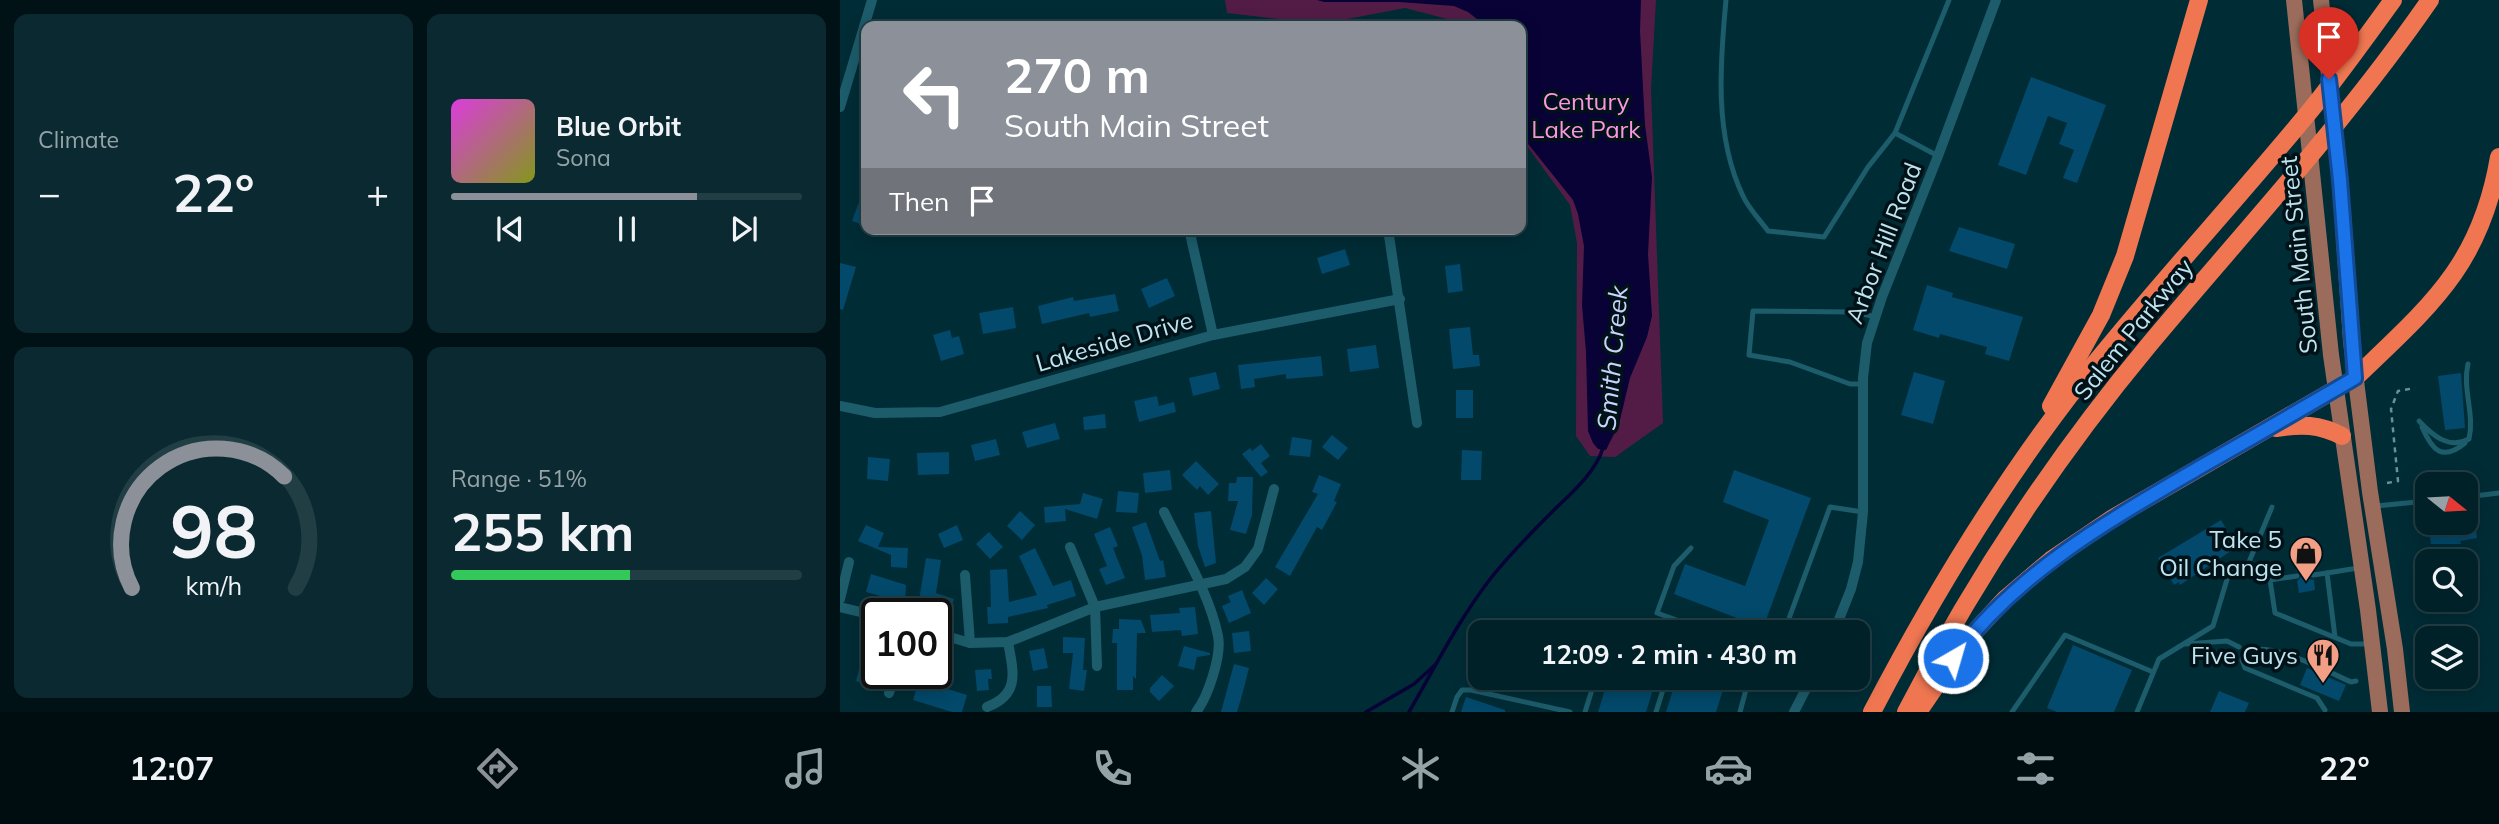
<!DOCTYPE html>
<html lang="en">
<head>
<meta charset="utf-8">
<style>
	body { margin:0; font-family:Mulish,sans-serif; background:#0a2930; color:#f1f3f6; height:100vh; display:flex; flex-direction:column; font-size:26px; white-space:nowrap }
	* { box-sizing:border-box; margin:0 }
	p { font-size:23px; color:#95a3a8 }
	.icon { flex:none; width:38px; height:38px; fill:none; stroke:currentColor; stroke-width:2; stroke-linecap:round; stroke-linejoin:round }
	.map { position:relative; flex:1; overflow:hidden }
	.panel { display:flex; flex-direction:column; gap:14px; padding:14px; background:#001216; width:840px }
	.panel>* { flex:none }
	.top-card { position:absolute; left:21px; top:21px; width:665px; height:214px; border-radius:14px; box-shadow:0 4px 18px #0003,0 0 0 2px #223e45; background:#8c9099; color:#fff; overflow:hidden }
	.needle { width:46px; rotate:108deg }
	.tools { position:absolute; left:1575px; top:472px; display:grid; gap:14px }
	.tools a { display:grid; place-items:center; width:63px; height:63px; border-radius:14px; background:#002128; box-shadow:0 4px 18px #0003,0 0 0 2px #223e45; font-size:35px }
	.speed { position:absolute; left:21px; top:598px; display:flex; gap:14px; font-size:35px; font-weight:700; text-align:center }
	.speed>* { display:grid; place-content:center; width:91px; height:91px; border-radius:50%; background:#002128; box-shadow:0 4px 18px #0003,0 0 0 2px #223e45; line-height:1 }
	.speed .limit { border:4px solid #111; border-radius:10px; background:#fff; color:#111 }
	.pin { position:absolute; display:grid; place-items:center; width:60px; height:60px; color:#fff; margin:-72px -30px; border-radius:50% 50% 50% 0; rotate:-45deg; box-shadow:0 0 7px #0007 }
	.pin .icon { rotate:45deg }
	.me { position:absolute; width:77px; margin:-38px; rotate:38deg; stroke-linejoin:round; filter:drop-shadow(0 0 5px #0008) }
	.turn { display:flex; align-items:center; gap:24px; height:147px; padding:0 28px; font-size:32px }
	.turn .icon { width:91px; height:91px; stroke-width:2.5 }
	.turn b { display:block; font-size:49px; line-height:60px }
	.then { display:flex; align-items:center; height:66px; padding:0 28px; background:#0003; gap:14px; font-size:26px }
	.big { font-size:52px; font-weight:700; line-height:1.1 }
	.panel .tile { flex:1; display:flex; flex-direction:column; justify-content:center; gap:10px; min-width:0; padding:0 24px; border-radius:14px; background:#0a2930 }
	.panel .dial { align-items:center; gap:0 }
	.dial svg { height:182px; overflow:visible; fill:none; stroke:#223e45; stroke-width:7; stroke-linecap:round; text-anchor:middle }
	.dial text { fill:#f1f3f6; stroke:none }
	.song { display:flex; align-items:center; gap:21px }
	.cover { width:84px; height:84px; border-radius:10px; background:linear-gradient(135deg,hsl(300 70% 55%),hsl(70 70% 35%)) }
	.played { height:7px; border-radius:4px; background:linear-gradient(90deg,#8c9099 70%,#223e45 70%) }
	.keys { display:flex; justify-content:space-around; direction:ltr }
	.heat { display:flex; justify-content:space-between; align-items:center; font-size:38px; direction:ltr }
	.charge { height:10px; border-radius:5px; background:linear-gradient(90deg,#34c759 51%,#223e45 0) }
	.panel .tiles { flex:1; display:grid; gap:14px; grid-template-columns:repeat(2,1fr) }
	.trip { position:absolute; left:628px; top:620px; width:402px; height:70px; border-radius:14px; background:#002128; box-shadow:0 4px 18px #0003,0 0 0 2px #223e45; font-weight:700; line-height:70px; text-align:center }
	.tab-bar { display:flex; height:112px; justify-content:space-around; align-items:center; background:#000d10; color:#95a3a8 }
	.tab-bar .icon { width:49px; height:49px }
	.tab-bar .on { color:#8c9099 }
	.tab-bar b { font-size:32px; color:#f1f3f6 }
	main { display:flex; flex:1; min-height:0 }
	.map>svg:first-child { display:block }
	.green { fill:#531c47 }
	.water { fill:#090236 }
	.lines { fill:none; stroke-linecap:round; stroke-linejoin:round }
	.stream { stroke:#090236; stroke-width:3.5 }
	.building { fill:#02496b }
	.path { stroke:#69919c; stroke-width:2.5; stroke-dasharray:5 5; stroke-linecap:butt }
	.lane { stroke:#1d5c6b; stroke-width:5 }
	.street { stroke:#1d5c6b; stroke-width:10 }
	.primary { stroke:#9b6c5b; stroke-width:16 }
	.highway { stroke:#ef7651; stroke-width:18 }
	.route-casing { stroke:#114b97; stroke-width:18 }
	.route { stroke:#1a73e8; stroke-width:12 }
	.labels { text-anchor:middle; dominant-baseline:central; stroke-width:7; stroke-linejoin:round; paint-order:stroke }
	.park-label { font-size:24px; fill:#fb97e1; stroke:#001218 }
	.street-label { font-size:24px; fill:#bfe4ef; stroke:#001218 }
	.poi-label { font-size:24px; fill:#bfe4ef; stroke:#001218; text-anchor:end }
	.water-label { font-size:26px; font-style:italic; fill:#cbd3fd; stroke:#001218 }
</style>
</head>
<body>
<main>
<section class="panel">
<div class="tiles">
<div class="tile"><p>Climate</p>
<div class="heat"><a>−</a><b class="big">22°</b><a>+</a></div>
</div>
<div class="tile">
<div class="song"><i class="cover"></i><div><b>Blue Orbit</b><p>Sona</p></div></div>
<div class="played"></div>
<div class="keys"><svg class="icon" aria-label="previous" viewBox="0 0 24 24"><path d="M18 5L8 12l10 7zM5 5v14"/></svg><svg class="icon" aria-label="pause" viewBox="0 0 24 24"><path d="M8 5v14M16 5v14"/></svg><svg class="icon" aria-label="next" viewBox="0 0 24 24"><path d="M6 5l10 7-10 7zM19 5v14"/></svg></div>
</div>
<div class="tile dial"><svg viewBox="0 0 100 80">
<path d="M14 69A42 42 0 1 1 86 69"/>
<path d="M14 69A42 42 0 0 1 81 20" stroke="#8c9099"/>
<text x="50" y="56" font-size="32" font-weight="700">98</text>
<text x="50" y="72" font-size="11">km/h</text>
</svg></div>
<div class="tile"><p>Range · 51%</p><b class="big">255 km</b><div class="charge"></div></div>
</div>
</section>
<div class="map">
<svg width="1659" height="712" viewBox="0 0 1659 712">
	<rect width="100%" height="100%" fill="#002c36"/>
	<path class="green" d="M385 0H816L811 89 823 423 775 457 750 456 736 436 737 243 730 205 681 138V26H634L565 8 481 24 387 13Z"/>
	<path class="water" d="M477 0H801L800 31 805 125 812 177 808 254 812 316 807 337 790 378 779 424 766 450 758 449 753 443 748 431 746 352 742 305 744 246 738 214 733 200 681 135V26H646L628 12 614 6 559 2H484Z"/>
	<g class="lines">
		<g class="stream">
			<path d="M526 712 574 684 595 665"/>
			<path d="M569 712C595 667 619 619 651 578 669 555 689 535 710 514 729 495 755 474 763 448"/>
		</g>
	</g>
	<g class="building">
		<path d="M1191 77 1266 105 1237 183 1223 178 1234 150 1219 144 1227 123 1208 116 1186 175 1158 165Z"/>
		<path d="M25 186H26V226L12 221Z"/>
		<path d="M1119 227 1175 244 1167 269 1109 251Z"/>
		<path d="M505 249 510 265 482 274 477 258Z"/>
		<path d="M0 263 16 267 3 310 0 309Z"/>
		<path d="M620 264 623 291 608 293 605 266Z"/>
		<path d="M327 278 335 296 309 308 301 289Z"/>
		<path d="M1087 285 1113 293 1112 297 1183 317 1169 361 1145 354 1147 347 1100 334 1099 338 1073 330Z"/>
		<path d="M275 294 279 311 250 317 249 313 202 324 198 306 233 297 234 301Z"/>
		<path d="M173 307 176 328 143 334 139 313Z"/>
		<path d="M630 327 633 355H639L640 366 613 369 609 329Z"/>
		<path d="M110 330 112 338 119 336 124 354 101 361 93 335Z"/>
		<path d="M536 345 539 368 510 372 507 349Z"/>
		<path d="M481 356 483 376 446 379V374L414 379 415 387 401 389 398 365Z"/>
		<path d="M376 372 380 389 353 396 349 378Z"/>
		<path d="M1074 372 1105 381 1093 424 1061 415Z"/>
		<path d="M1621 373 1625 428 1605 430 1598 376Z"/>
		<rect x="616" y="390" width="17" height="28"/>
		<path d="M317 396 319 406 334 402 336 412 299 422 294 401Z"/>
		<path d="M265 414 266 428 244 430 243 417Z"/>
		<path d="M215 423 220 439 187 448 182 432Z"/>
		<path d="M492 435 508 448 498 460 482 447Z"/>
		<path d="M452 437 472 440 470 457 449 455Z"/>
		<path d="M156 439 160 455 135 461 131 445Z"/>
		<path d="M421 444 430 456 421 463 428 472 421 477 402 454 410 448 412 451Z"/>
		<path d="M622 450 642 451 641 480H621Z"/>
		<path d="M109 452V474L78 475 77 453Z"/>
		<path d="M28 457 50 459 48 481 27 479Z"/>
		<path d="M356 461 379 484 368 495 360 486 357 490 342 475Z"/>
		<path d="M330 470 332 490 305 493 303 473Z"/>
		<path d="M894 470 971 498 923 628 834 594 845 564 905 586 929 520 883 502Z"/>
		<path d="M479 475 501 484 494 501 497 502 482 530 477 527 450 576 435 567 478 494 472 492Z"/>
		<path d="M397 477H413L412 515 406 534 390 530 398 501H388L389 483H396Z"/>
		<path d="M278 491 299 493 297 513 276 512Z"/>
		<path d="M243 493 263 499 257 519 225 509 226 521 205 523 204 507 240 504Z"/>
		<path d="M180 511 195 525 182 540 167 526Z"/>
		<path d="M371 511 376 563 365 567 358 546 354 513Z"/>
		<path d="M1381 520 1397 547 1340 585 1339 582 1334 585 1318 558Z"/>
		<path d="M1635 521 1637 538 1620 541 1621 544H1591L1589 527 1602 525V523Z"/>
		<path d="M306 522 320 561 323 560 326 577 305 580 302 555 292 527Z"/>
		<path d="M26 525 44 533 38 547 68 548 67 568 51 567V555L18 541Z"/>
		<path d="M117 525 123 540 104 548 98 534Z"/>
		<path d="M270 527 278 546 273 548 285 578 266 585 259 569 267 566 254 534Z"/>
		<path d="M149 532 163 547 150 559 136 544Z"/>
		<path d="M195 548 213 586 231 580 236 596 207 605 208 608 168 617V623L148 624 147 607H151L150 570 167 569 169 602 197 595 179 556Z"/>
		<path d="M86 558 101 560 96 593 114 599 109 615 78 606Z"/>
		<path d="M1471 561 1472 570 1468 575 1469 579 1474 580 1475 590 1459 593 1457 581 1462 576 1461 572 1456 571 1455 563Z"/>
		<path d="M31 574 66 585 65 603 26 592Z"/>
		<path d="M426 578 438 589 424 605 412 593Z"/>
		<path d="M402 590 411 613 389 623 382 606 391 602 388 596Z"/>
		<path d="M355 607 358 634 342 636 341 630 312 632 310 615 340 613 339 608Z"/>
		<path d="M279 619 301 620 306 633H297L296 679 293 676V690H277V643H272L273 629H279Z"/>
		<path d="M409 631 411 651 394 653 392 633Z"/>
		<path d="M29 632 37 634V672L33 686 16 681Z"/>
		<path d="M223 637 245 638 243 670H247L244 691 229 689 233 653H223Z"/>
		<path d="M1587 643V676H1580L1577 644Z"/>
		<path d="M1233 645 1292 670 1274 712H1217L1207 708Z"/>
		<path d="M344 646 370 653V655L357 657 354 670 338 666Z"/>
		<path d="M204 648 208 668 193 671 189 651Z"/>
		<path d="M394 664 409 668 401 699 397 712H381Z"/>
		<path d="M1467 668 1506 685 1499 701 1460 685Z"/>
		<path d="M151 669 152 679H148L149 690 137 691 135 670Z"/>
		<path d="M322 675 334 686 319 701 310 692V688Z"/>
		<path d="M769 677H817L806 712H758Z"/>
		<path d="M837 677H846L883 690 876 712H826Z"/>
		<path d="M79 680 127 695 122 712H112L73 700Z"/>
		<path d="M197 686H211L212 707H197Z"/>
		<path d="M1379 691 1409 703 1405 712H1370Z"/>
		<path d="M626 697 665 710V712H621Z"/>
	</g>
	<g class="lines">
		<path class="path" d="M1547 483 1558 481 1551 409 1558 391 1575 388"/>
		<g class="lane">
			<path d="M886 0C880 64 874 136 903 196 909 209 920 220 928 231L984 237 1028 167 1055 133 1109 0"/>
			<path d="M1055 133 1098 156"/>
			<path d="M1023 384H1010L950 362 909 355 913 311 1014 312 1036 317"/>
			<path d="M1579 421C1592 435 1609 450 1629 439 1635 414 1622 389 1628 364"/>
			<path d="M1582 427C1592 450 1602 462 1625 443"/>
			<path d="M1626 497 1659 493"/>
			<path d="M1536 506 1587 501"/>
			<path d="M851 548 834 566 817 613 870 632"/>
			<path d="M1473 575 1487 573"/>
			<path d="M1457 576 1430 580 1435 613 1511 644H1530"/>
			<path d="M944 632 990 507 1023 512"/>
			<path d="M1495 637 1487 573 1518 568"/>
			<path d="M1345 644 1387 641 1399 647"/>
			<path d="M888 677 907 686 900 712"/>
			<path d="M1485 710 1477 698 1405 668 1402 660 1404 653C1427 638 1488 672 1511 682L1516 681"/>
			<path d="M612 712 617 697 622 690H631L730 712"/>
			<path d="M745 712 756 677"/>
			<path d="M816 712 827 677"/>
			<path d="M1172 712 1225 635 1313 672"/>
			<path d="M1297 712 1319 659 1373 626 1388 576 1409 562 1432 507"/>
		</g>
		<g class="street">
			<path d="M0 107 32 0"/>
			<path d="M349 229 373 335"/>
			<path d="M548 229 577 423"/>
			<path d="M0 406 35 413 100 412 373 335 560 299"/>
			<path d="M324 512C342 549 370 595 378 636 382 655 368 697 356 712"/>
			<path d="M230 547 255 607 257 666"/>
			<path d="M125 575 130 643"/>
			<path d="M0 599 9 562"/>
			<path d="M0 607 37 616"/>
			<path d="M994 632 1011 589 1018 562 1023 512V378L1027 343 1042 297 1098 156 1156 0"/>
			<path d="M96 633 130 643 168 642 255 607 386 579 405 567 418 549 434 489"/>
			<path d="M49 693 55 674"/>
			<path d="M147 707C181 694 173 671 168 642"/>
			<path d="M954 712 972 677"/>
		</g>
		<g class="primary">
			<path d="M1454 0 1491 355 1528 610 1540 712"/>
			<path d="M1481 0 1500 180 1511 341 1530 492 1555 649 1562 712"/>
		</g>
		<g class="highway">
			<path d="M1515 378C1590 306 1641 265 1659 157"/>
			<path d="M1211 406 1261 315 1285 256 1359 0"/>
			<path d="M1436 428C1461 424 1479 424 1502 436"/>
			<path d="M1032 712C1093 595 1162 481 1244 377 1318 284 1399 198 1474 106 1501 72 1527 36 1553 0"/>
			<path d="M1066 712C1133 582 1215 458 1308 346 1404 231 1505 123 1590 0"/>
			<path d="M1078 712 1128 639 1165 599 1211 560 1273 518 1496 389"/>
		</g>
	</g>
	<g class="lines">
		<defs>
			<path id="route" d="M1113 658C1179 571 1265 523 1357 469 1410 439 1462 409 1515 378L1500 180 1489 79"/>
		</defs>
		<use href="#route" class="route-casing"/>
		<use href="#route" class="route"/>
	</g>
	<defs>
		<symbol id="shop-pin" viewBox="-11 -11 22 30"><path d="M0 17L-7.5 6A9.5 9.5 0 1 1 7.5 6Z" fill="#f39f85" stroke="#001218"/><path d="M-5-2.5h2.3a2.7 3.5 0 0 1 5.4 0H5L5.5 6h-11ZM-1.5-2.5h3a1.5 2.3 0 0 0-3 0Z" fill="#111"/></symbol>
		<symbol id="restaurant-pin" viewBox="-11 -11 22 30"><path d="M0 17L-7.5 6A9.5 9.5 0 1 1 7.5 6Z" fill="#f39f85" stroke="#001218"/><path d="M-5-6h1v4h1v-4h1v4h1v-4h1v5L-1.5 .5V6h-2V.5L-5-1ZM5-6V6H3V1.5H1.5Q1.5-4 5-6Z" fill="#111"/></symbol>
	</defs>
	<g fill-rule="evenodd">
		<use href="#shop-pin" x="1447" y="534" width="38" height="52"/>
		<use href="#restaurant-pin" x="1464" y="636" width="38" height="52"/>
	</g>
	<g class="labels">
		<g class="park-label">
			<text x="746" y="101">Century<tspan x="746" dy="28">Lake Park</tspan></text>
		</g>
		<g class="street-label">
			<text transform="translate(1043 243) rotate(-69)">Arbor Hill Road</text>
			<text transform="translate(1458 255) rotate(-96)">South Main Street</text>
			<text transform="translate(1293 329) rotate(-51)">Salem Parkway</text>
			<text transform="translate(274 341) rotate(-16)">Lakeside Drive</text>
		</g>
		<g class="poi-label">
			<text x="1442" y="539">Take 5<tspan x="1442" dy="28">Oil Change</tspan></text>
			<text x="1458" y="655">Five Guys</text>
		</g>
		<g class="water-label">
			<text transform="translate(772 358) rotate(-85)">Smith Creek</text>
		</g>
	</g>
</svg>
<div class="tools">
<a><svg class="needle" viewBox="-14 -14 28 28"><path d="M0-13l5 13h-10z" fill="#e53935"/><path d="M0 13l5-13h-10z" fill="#95a3a8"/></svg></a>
<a><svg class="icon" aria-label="search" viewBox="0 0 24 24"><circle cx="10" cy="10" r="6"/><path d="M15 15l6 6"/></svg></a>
<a><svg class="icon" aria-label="layers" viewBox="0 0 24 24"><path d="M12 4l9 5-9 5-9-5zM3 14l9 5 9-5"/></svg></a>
</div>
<div class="speed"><div class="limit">100</div></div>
<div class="pin" style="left:1489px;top:79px;background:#d93025"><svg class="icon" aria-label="arrive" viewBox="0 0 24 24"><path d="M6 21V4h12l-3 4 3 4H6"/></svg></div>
<svg class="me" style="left:1113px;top:658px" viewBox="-20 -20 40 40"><circle r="17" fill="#1a73e8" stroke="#fff" stroke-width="3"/><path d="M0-11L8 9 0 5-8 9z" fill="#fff"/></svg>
<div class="trip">12:09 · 2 min · 430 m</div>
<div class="top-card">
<div class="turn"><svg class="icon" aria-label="left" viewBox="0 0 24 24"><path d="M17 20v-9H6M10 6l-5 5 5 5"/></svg><div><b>270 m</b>South Main Street</div></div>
<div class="then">Then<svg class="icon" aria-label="arrive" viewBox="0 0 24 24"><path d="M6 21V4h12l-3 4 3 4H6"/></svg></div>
</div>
</div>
</main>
<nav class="tab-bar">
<b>12:07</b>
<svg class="icon on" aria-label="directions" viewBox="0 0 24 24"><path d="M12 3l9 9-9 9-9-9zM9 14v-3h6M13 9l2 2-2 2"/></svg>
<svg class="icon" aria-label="music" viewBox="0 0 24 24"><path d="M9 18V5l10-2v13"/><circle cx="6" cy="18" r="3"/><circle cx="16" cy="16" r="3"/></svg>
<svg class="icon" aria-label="phone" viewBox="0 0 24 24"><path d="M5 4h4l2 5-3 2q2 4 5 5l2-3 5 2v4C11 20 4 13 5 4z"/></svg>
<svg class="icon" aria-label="climate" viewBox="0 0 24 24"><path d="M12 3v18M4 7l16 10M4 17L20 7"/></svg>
<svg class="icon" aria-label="car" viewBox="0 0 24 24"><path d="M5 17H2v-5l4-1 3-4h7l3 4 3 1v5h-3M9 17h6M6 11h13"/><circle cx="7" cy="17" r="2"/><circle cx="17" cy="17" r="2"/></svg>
<svg class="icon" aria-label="filters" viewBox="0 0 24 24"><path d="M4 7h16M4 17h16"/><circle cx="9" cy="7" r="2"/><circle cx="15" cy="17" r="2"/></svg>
<b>22°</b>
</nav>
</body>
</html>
